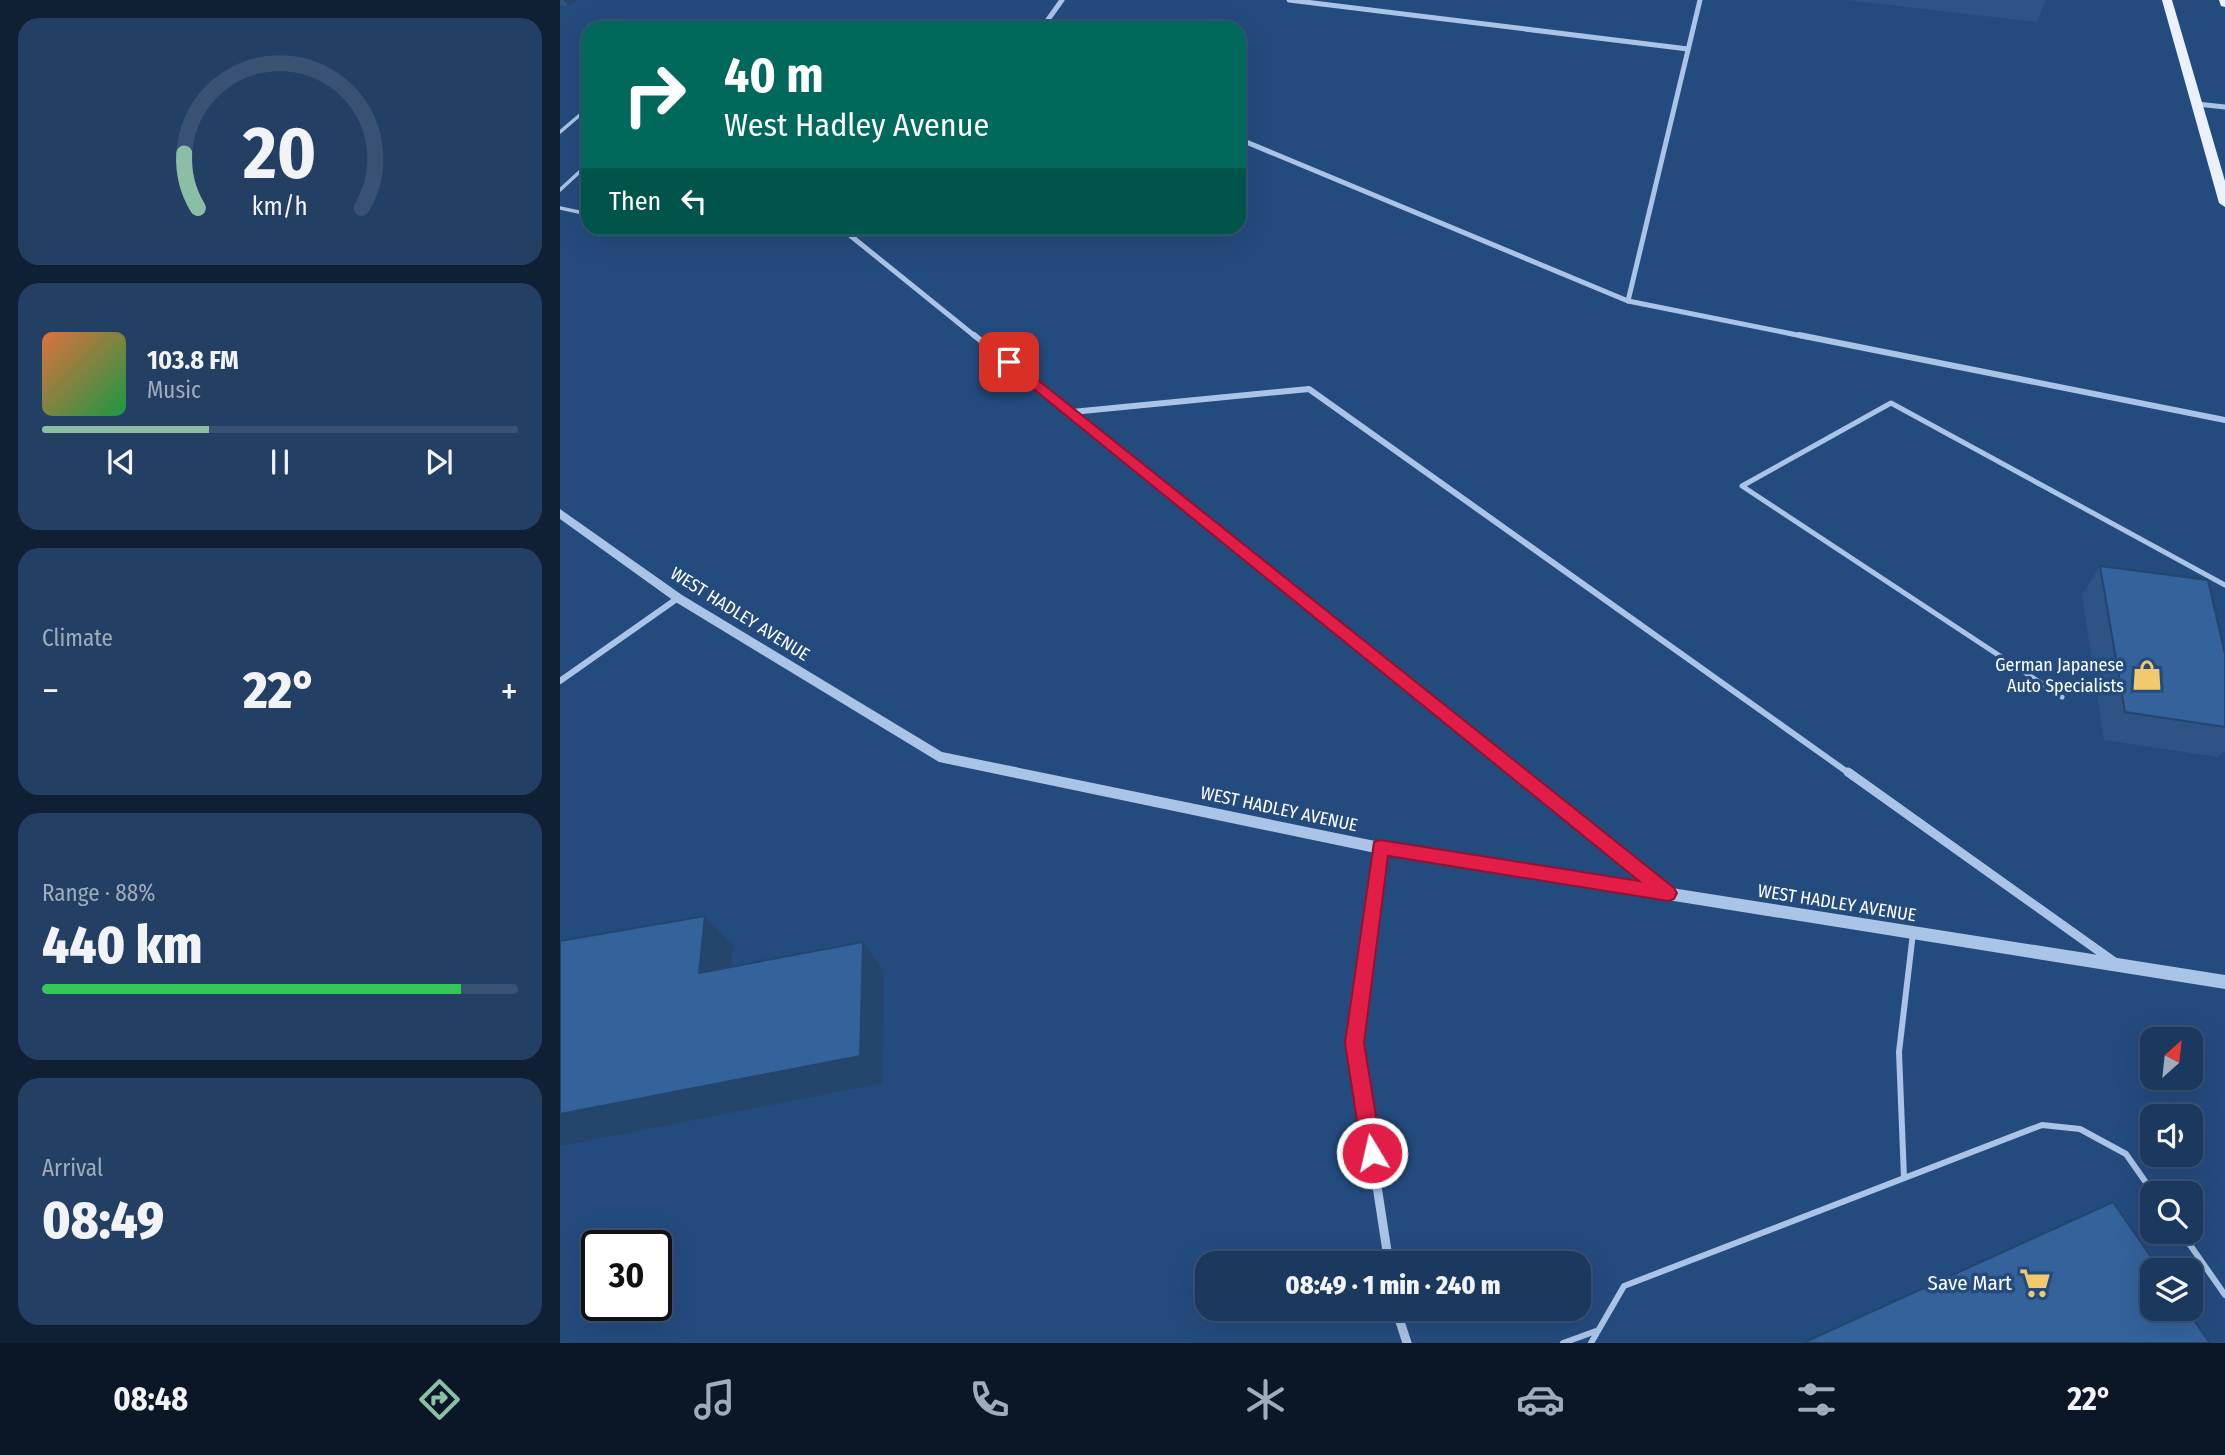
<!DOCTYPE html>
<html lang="en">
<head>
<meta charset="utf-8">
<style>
	body { margin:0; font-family:"Fira Sans Condensed",sans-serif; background:#243f64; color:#f1f3f6; height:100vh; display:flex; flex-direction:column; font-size:26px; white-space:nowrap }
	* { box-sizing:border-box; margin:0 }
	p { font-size:23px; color:#a0acbc }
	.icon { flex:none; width:38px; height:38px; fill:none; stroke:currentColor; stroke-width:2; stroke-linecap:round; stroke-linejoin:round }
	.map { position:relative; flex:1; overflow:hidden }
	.drawer { display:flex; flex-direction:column; gap:18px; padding:18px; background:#0f1f34; width:560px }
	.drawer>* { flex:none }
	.banner { position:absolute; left:21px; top:21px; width:665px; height:214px; border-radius:21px; box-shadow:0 7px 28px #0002,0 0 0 2px #395273; background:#00695c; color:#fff; overflow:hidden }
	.needle { width:46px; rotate:27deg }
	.fabs { position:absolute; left:1580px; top:1027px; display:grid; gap:14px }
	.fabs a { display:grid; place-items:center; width:63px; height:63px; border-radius:14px; background:#1b385e; box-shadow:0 7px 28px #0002,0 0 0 2px #395273; font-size:35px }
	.speed { position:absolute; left:21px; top:1230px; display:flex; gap:14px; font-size:35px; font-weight:700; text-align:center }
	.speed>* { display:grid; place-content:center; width:91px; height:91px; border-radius:50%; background:#1b385e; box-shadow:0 7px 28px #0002,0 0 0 2px #395273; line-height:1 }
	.speed .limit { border:4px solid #111; border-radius:10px; background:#fff; color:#111 }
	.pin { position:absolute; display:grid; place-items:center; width:60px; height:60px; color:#fff; margin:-30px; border-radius:14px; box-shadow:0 4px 10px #0006 }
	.me { position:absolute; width:77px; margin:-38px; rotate:351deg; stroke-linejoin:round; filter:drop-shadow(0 0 5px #0008) }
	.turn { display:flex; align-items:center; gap:24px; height:147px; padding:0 28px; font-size:32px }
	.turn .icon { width:91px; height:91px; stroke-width:2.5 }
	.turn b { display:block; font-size:49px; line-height:60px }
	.then { display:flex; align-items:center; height:66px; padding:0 28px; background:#0003; gap:14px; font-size:26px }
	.big { font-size:52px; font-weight:800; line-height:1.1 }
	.drawer .widget { flex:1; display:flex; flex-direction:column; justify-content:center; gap:10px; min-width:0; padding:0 24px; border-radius:21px; background:#243f64 }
	.drawer .dial { align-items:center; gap:0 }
	.dial svg { height:182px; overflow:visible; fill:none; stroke:#395273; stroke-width:7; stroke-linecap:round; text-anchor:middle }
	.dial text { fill:#f1f3f6; stroke:none }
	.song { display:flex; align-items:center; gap:21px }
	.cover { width:84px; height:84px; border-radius:10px; background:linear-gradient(135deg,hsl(20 70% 55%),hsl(140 70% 35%)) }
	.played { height:7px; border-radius:4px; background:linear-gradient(90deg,#8abfa5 35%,#395273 35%) }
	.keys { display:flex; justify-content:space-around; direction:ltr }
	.heat { display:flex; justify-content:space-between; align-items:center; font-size:38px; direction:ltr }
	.charge { height:10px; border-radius:5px; background:linear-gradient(90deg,#34c759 88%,#395273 0) }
	.trip { position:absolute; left:635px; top:1251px; width:396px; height:70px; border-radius:21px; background:#1b385e; box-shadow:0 7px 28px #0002,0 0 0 2px #395273; font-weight:800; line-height:70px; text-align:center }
	.tabs { display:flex; height:112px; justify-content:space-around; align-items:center; background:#0b1626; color:#a0acbc }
	.tabs .icon { width:49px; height:49px }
	.tabs .selected { color:#8abfa5 }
	.tabs b { font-size:32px; color:#f1f3f6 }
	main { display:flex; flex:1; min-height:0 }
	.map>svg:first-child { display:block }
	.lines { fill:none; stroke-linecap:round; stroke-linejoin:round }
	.service-far2 { stroke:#a9c4e6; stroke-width:3.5 }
	.service-far1 { stroke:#a9c4e6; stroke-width:5 }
	.service { stroke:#a9c4e6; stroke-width:6 }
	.minor-far2 { stroke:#a9c4e6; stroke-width:5 }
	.minor-far1 { stroke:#a9c4e6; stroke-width:6 }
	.minor { stroke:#a9c4e6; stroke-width:9 }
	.tertiary { fill:#a9c4e6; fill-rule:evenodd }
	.primary { fill:#eaf1fd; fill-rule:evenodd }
	.wall { fill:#2d5485 }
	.shaded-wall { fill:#24456c }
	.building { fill:#34629b; stroke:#24456c; stroke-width:2 }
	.route { fill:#e11d48; stroke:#92132f; stroke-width:2 }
	.labels { text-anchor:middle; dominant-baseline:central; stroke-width:7; stroke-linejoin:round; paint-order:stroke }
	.street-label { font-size:18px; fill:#fff; stroke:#244b7e }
	.poi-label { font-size:18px; fill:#fff; stroke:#244b7e; text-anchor:end }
	.near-poi-label { font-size:21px; fill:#fff; stroke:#244b7e; text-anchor:end }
</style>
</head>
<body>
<main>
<section class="drawer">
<div class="widget dial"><svg viewBox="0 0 100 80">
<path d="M14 69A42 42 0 1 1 86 69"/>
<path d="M14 69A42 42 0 0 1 8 45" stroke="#8abfa5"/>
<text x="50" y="56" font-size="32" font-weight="700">20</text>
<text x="50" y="72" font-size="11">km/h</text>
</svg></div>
<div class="widget">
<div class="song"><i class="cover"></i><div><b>103.8 FM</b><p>Music</p></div></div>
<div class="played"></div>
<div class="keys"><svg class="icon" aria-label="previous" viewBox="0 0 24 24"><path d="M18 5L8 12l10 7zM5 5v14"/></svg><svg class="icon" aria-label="pause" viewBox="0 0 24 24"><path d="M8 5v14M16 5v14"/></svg><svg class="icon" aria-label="next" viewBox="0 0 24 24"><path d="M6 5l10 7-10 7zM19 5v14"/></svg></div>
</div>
<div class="widget"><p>Climate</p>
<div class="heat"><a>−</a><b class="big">22°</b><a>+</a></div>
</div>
<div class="widget"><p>Range · 88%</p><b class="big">440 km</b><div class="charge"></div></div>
<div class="widget"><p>Arrival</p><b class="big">08:49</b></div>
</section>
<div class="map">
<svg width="1665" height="1343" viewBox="0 0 1665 1343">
	<rect width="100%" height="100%" fill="#244b7e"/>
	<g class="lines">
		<g class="service-far2">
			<path d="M0 132 28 108"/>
			<path d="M0 190 28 164"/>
			<path d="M0 208 28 214"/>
			<path d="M100 228 122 232"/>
		</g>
		<path class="service-far1" d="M1502 697 1182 486 1331 403 1665 585"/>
		<g class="service">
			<path d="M1344 1178 1339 1052 1353 933"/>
			<path d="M1621 1232 1665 1295"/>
			<path d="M1003 1343 1036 1331"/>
			<path d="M1031 1343 1064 1286 1482 1125 1520 1129 1566 1154 1594 1194"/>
		</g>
		<g class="minor-far2">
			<path d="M729 0 1128 49"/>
			<path d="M482 28 502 0"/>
			<path d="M1637 104 1665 107"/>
			<path d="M679 139 1068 301 1247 337"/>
			<path d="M281 228 416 337"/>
			<path d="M1068 301 1140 0"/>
		</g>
		<g class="minor-far1">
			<path d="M414 335 960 774"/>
			<path d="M1239 335 1665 420"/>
			<path d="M512 412 749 389 1290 774"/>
			<path d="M0 681 118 598"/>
		</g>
		<g class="minor">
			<path d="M958 772 1104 890"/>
			<path d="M1288 772 1553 961"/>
			<path d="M820 848 795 1043 829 1264"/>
			<path d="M836 1309 847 1343"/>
		</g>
		<path class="tertiary" d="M0 509 122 595 382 752 820 842 1665 975V989L820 854 379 762 114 601 0 519Z"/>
		<g class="primary">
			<path d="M1602 0H1612L1665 181V207L1659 203Z"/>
			<path d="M1659 0H1665V7L1661 6Z"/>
		</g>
	</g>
	<g class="wall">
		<path d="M0 0H18L8 7 0 5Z"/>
		<path d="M1286 0H1486L1477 22Z"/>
		<path d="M1540 566 1665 654V750L1658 757 1544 740 1522 595Z"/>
	</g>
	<g class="shaded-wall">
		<path d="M4 0H18L8 7Z"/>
		<path d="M145 916 173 946 168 1002 139 973Z"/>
		<path d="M303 942 324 972 323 1083 0 1146V1114Z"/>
	</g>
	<g class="building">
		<path d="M1540 566 1648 580 1665 654V727L1565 712Z"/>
		<path d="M145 916 139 973 303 942 300 1056 0 1114V941Z"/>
		<path d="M1553 1202 1600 1270H1592V1309H1626L1650 1343H1243Z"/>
	</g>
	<path class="route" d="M449 357 1114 888 1117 893 1114 899 1108 901 828 856 804 1043 822 1153 819 1161 812 1164 805 1161 802 1153 785 1043 814 842 820 840 1079 881 444 365 442 362Z"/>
	<defs>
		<symbol id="shop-bare" viewBox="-9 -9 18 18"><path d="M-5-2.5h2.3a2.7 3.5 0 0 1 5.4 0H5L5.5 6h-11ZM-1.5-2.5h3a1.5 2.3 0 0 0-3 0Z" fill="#f0ca6d" stroke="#244b7e" stroke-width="2.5" paint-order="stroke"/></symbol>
		<symbol id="supermarket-bare" viewBox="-9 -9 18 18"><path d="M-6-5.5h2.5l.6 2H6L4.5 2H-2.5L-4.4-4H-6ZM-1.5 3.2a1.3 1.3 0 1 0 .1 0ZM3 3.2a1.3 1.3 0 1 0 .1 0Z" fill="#f0ca6d" stroke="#244b7e" stroke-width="2.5" paint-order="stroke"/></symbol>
	</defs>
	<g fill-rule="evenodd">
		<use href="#shop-bare" x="1565" y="653" width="44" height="44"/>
		<use href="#supermarket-bare" x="1453" y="1261" width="44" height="44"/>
	</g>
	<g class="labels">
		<g class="street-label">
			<text transform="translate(180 614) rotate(32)">WEST HADLEY AVENUE</text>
			<text transform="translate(719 809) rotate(12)">WEST HADLEY AVENUE</text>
			<text transform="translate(1277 903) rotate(9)">WEST HADLEY AVENUE</text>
		</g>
		<g class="poi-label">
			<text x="1564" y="665">German Japanese<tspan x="1564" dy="21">Auto Specialists</tspan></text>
		</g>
		<g class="near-poi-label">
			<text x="1452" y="1283">Save Mart</text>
		</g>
	</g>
</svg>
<div class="fabs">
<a><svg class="needle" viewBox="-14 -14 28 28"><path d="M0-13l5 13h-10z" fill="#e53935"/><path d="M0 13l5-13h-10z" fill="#a0acbc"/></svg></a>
<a><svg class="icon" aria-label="sound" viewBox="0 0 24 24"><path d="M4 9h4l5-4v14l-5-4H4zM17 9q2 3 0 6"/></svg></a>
<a><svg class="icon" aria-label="search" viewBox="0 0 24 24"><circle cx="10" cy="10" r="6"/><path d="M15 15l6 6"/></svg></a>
<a><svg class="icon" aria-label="layers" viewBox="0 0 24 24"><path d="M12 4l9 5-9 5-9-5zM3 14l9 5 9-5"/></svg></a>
</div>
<div class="speed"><div class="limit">30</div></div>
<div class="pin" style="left:449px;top:362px;background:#d93025"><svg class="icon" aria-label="arrive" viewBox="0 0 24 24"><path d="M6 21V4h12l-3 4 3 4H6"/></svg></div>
<svg class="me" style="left:812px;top:1153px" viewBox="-20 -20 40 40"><circle r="17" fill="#e11d48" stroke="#fff" stroke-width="3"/><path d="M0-11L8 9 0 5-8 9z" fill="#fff"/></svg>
<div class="trip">08:49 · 1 min · 240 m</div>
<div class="banner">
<div class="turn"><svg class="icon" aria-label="right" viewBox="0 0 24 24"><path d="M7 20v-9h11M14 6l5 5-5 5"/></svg><div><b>40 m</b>West Hadley Avenue</div></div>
<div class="then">Then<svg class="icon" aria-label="left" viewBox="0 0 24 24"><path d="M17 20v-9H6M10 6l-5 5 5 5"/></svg></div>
</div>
</div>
</main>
<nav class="tabs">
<b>08:48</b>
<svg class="icon selected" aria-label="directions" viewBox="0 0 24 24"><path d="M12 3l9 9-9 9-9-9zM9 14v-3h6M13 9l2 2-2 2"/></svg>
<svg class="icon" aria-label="music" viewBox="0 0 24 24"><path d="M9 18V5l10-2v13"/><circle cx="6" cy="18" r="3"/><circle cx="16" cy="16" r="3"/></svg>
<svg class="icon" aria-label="phone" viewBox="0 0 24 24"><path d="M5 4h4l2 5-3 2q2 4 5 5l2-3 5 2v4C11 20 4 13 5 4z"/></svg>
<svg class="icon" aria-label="climate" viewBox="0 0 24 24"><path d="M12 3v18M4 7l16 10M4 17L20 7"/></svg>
<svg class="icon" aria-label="car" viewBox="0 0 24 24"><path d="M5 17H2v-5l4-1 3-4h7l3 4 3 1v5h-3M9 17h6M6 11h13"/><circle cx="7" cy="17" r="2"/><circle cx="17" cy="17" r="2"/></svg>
<svg class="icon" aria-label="filters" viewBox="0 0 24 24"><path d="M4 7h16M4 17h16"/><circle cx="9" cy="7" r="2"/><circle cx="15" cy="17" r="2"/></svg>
<b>22°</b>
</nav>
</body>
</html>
